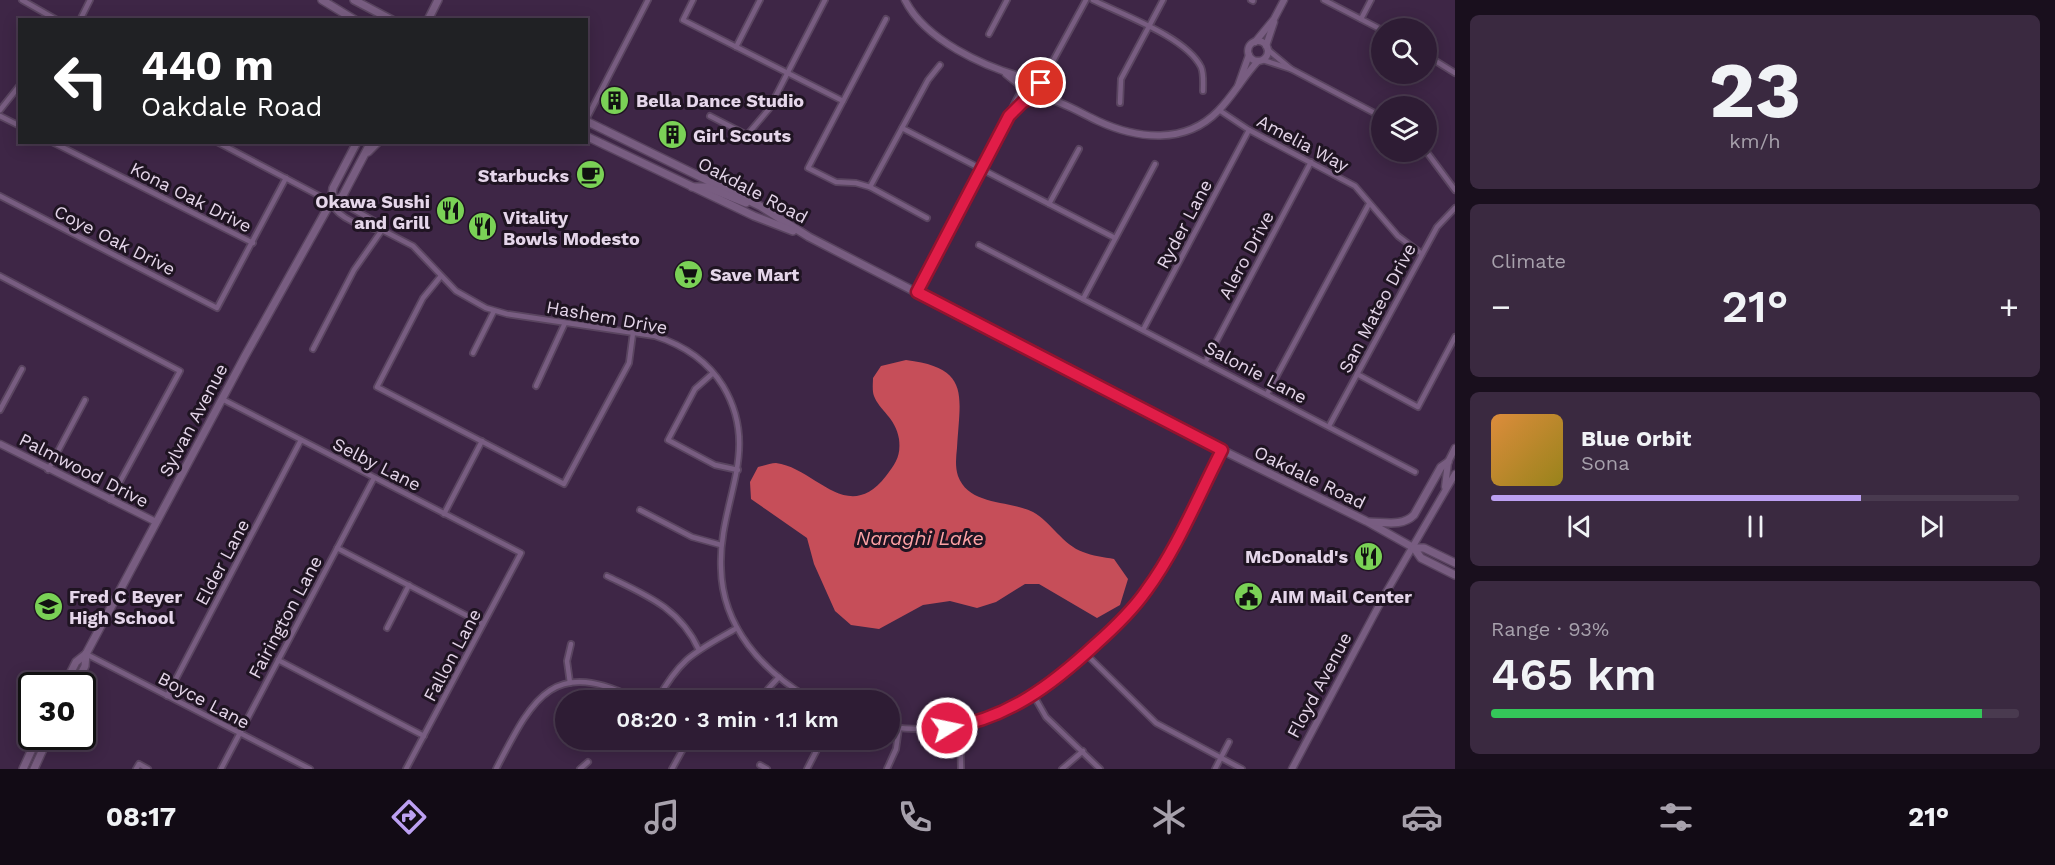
<!DOCTYPE html>
<html lang="en">
<head>
<meta charset="utf-8">
<style>
	body { margin:0; font-family:"Work Sans",sans-serif; background:#3a2940; color:#f1f3f6; height:100vh; display:flex; flex-direction:column; font-size:22px; white-space:nowrap }
	* { box-sizing:border-box; margin:0 }
	p { font-size:20px; color:#a7a1ac }
	.icon { flex:none; width:33px; height:33px; fill:none; stroke:currentColor; stroke-width:2; stroke-linecap:round; stroke-linejoin:round }
	.map { position:relative; flex:1; overflow:hidden }
	.drawer { display:flex; flex-direction:column; gap:15px; padding:15px; background:#190f1d; width:600px }
	.drawer>* { flex:none }
	.guide { position:absolute; left:18px; top:18px; width:570px; height:126px; border-radius:0px; box-shadow:0 3px 15px #0003,0 0 0 2px #493a4f; background:#202124; color:#fff; overflow:hidden }
	.controls { position:absolute; left:1371px; top:18px; display:grid; gap:12px }
	.controls a { display:grid; place-items:center; width:66px; height:66px; border-radius:50%; background:#2e1c34; box-shadow:0 3px 15px #0003,0 0 0 2px #493a4f; font-size:30px }
	.speed { position:absolute; left:18px; top:672px; display:flex; gap:12px; font-size:30px; font-weight:700; text-align:center }
	.speed>* { display:grid; place-content:center; width:78px; height:78px; border-radius:50%; background:#2e1c34; box-shadow:0 3px 15px #0003,0 0 0 2px #493a4f; line-height:1 }
	.speed .limit { border:3px solid #111; border-radius:9px; background:#fff; color:#111 }
	.pin { position:absolute; display:grid; place-items:center; width:51px; height:51px; color:#fff; margin:-26px; border:3px solid #fff; border-radius:50%; box-shadow:0 2px 6px #0007 }
	.me { position:absolute; width:66px; margin:-33px; rotate:80deg; stroke-linejoin:round; filter:drop-shadow(0 0 4px #0008) }
	.turn { display:flex; align-items:center; gap:21px; height:126px; padding:0 24px; font-size:27px }
	.turn .icon { width:78px; height:78px; stroke-width:2.5 }
	.turn b { display:block; font-size:42px; line-height:51px }
	.big { font-size:45px; font-weight:600; line-height:1.1 }
	.drawer .card { flex:1; display:flex; flex-direction:column; justify-content:center; gap:9px; min-width:0; padding:0 21px; border-radius:9px; background:#3a2940 }
	.drawer .dial { align-items:center; gap:0 }
	.dial b { font-size:78px; line-height:1 }
	.song { display:flex; align-items:center; gap:18px }
	.cover { width:72px; height:72px; border-radius:9px; background:linear-gradient(135deg,hsl(30 70% 55%),hsl(50 70% 35%)) }
	.played { height:6px; border-radius:3px; background:linear-gradient(90deg,#bca0f2 70%,#493a4f 70%) }
	.keys { display:flex; justify-content:space-around; direction:ltr }
	.heat { display:flex; justify-content:space-between; align-items:center; font-size:33px; direction:ltr }
	.charge { height:9px; border-radius:4px; background:linear-gradient(90deg,#34c759 93%,#493a4f 0) }
	.trip { position:absolute; left:555px; top:690px; width:345px; height:60px; border-radius:30px; background:#2e1c34; box-shadow:0 3px 15px #0003,0 0 0 2px #493a4f; font-weight:600; line-height:60px; text-align:center }
	.dock { display:flex; height:96px; justify-content:space-around; align-items:center; background:#120b15; color:#a7a1ac }
	.dock .icon { width:42px; height:42px }
	.dock .on { color:#bca0f2 }
	.dock b { font-size:27px; color:#f1f3f6 }
	main { display:flex; flex:1; min-height:0 }
	.map>svg:first-child { display:block }
	.water { fill:#c64e59 }
	.lines { fill:none; stroke-linecap:round; stroke-linejoin:round }
	.minor-casing { stroke:#5a4560; stroke-width:8 }
	.tertiary-casing { stroke:#5a4560; stroke-width:9 }
	.secondary-casing { stroke:#5a4560; stroke-width:10 }
	.minor { stroke:#785d81; stroke-width:4.5 }
	.tertiary { stroke:#785d81; stroke-width:6 }
	.secondary { stroke:#785d81; stroke-width:7 }
	.route-casing { stroke:#92132f; stroke-width:15 }
	.route { stroke:#e11d48; stroke-width:10 }
	.labels { text-anchor:middle; dominant-baseline:central; stroke-width:6; stroke-linejoin:round; paint-order:stroke }
	.poi-label { font-size:18px; font-weight:bold; fill:#e5d6ea; stroke:#1f1422; text-anchor:start }
	.street-label { font-size:18px; fill:#e5d6ea; stroke:#1f1422 }
	.water-label { font-size:20px; font-style:italic; fill:#fea2a5; stroke:#1f1422 }
</style>
</head>
<body>
<main>
<div class="map">
<svg width="1455" height="769" viewBox="0 0 1455 769">
	<rect width="100%" height="100%" fill="#3e2646"/>
	<path class="water" d="M906 360C971 368 960 395 957 448 956 457 955 467 958 476 969 506 1009 500 1033 512 1051 522 1063 545 1083 552 1092 556 1104 557 1114 559L1128 579 1120 605 1097 618 1039 584H1025L996 602 977 608 950 601 923 605 879 629 851 625 835 611 814 564 807 538 751 499 750 482 758 467C764 466 771 463 776 463 816 468 847 526 886 476 896 463 901 456 899 439 896 418 879 410 874 396 872 391 873 383 873 378L881 366Z"/>
	<g class="lines">
		<defs>
			<g id="minor">
				<path d="M22 0 57 20"/>
				<path d="M693 0 683 20 843 101"/>
				<path d="M1093 0C1123 15 1186 37 1201 67 1204 74 1203 83 1203 91"/>
				<path d="M1251 0 1253 1"/>
				<path d="M1324 0 1382 30"/>
				<path d="M886 19 808 168 836 182 856 183 870 187 927 218"/>
				<path d="M1361 19 1371 0"/>
				<path d="M80 20 90 0"/>
				<path d="M989 34 1007 0"/>
				<path d="M736 47 760 0"/>
				<path d="M1267 49 1291 69"/>
				<path d="M1426 55 1455 73"/>
				<path d="M1263 60 1291 69 1382 117"/>
				<path d="M1034 77 1050 63"/>
				<path d="M1041 83 1086 0"/>
				<path d="M1120 103 1121 79 1163 0"/>
				<path d="M0 110 20 85"/>
				<path d="M1219 110 1249 130 1355 186 1398 236 1422 254"/>
				<path d="M1011 114 1032 97"/>
				<path d="M0 116 20 126"/>
				<path d="M710 116 747 135 769 109 825 0"/>
				<path d="M586 120 648 0"/>
				<path d="M902 128 1115 238"/>
				<path d="M52 142 253 243"/>
				<path d="M217 142 331 202H340L376 222 382 230 413 246 456 291 486 308 507 314 655 336C683 345 707 360 723 386 762 451 718 502 721 568 722 627 763 672 812 700"/>
				<path d="M1426 151 1455 190"/>
				<path d="M870 187 928 80 940 65"/>
				<path d="M0 196 217 308 286 178"/>
				<path d="M331 203C338 218 365 229 382 230"/>
				<path d="M1049 204 1079 149"/>
				<path d="M979 245 1415 472"/>
				<path d="M0 276 180 371 110 500"/>
				<path d="M441 276 423 298 377 387 564 484 629 363 633 333"/>
				<path d="M917 292 1022 89"/>
				<path d="M1083 299 1155 164"/>
				<path d="M1143 330 1249 130"/>
				<path d="M313 349 354 270 382 230"/>
				<path d="M473 353 494 311"/>
				<path d="M1206 361 1311 162"/>
				<path d="M713 373 695 389 668 440 715 465 738 470"/>
				<path d="M1357 374 1418 407 1455 337"/>
				<path d="M536 386 565 323"/>
				<path d="M1267 394 1369 204"/>
				<path d="M222 399 521 553 406 769"/>
				<path d="M0 410 22 369"/>
				<path d="M1329 426 1437 227 1455 208"/>
				<path d="M48 470 85 400"/>
				<path d="M640 510 692 537 721 545"/>
				<path d="M444 514 482 441"/>
				<path d="M337 548 483 624"/>
				<path d="M607 576C646 595 680 608 699 650"/>
				<path d="M387 628 409 585"/>
				<path d="M86 654 310 769"/>
				<path d="M1086 654 1156 723 1242 769"/>
				<path d="M278 660 424 736"/>
				<path d="M570 683 567 661 571 644"/>
				<path d="M768 689 779 677"/>
				<path d="M167 696 301 440"/>
				<path d="M1034 696 1046 717 1100 769"/>
				<path d="M657 700C682 656 694 653 737 628"/>
				<path d="M960 726 961 769"/>
				<path d="M890 727C972 738 1036 704 1093 647 1111 628 1131 612 1146 591 1177 548 1198 497 1222 450"/>
				<path d="M760 765 767 769"/>
				<path d="M136 769 139 764 148 769"/>
				<path d="M221 769 374 478"/>
				<path d="M496 769C533 698 552 656 638 700"/>
				<path d="M580 769 588 762"/>
				<path d="M672 769 688 740"/>
				<path d="M807 769 822 740"/>
				<path d="M887 769 896 749 899 728"/>
				<path d="M1062 769 1083 751"/>
				<path d="M1215 769 1229 742"/>
			</g>
			<g id="tertiary">
				<path d="M905 0C925 40 984 67 1026 78"/>
				<circle cx="1258" cy="51" r="10"/>
				<path d="M1255 42 1274 19 1284 0"/>
				<path d="M1266 46 1274 22"/>
				<path d="M1006 74 1022 87"/>
				<circle cx="1032" cy="87" r="10"/>
				<path d="M1042 85 1058 100"/>
				<path d="M1238 86 1249 55"/>
				<path d="M1035 96C1058 99 1077 111 1098 121 1137 139 1185 145 1218 111 1233 96 1243 77 1258 61"/>
				<path d="M0 444 156 522"/>
				<path d="M1445 487 1448 462 1455 448"/>
				<path d="M1292 769 1384 596 1455 474"/>
			</g>
			<g id="secondary">
				<path d="M322 0 355 20"/>
				<path d="M354 0 392 20"/>
				<path d="M428 20 438 0"/>
				<path d="M586 121 760 206 809 237 1222 450 1366 521 1414 548 1421 558 1455 575"/>
				<path d="M586 136 754 216 793 231"/>
				<path d="M368 152 378 142"/>
				<path d="M692 187H707L746 203"/>
				<path d="M331 202 342 197 371 142"/>
				<path d="M1369 522C1385 522 1402 527 1414 515L1441 467 1448 462"/>
				<path d="M1414 548H1424L1455 563"/>
				<path d="M64 686 76 662 86 654 245 356 331 202 333 188 357 142"/>
				<path d="M75 686 85 666 86 654"/>
				<path d="M23 769 38 736"/>
				<path d="M34 769 49 736"/>
			</g>
		</defs>
		<use href="#minor" class="minor-casing"/>
		<use href="#tertiary" class="tertiary-casing"/>
		<use href="#secondary" class="secondary-casing"/>
		<use href="#minor" class="minor"/>
		<use href="#tertiary" class="tertiary"/>
		<use href="#secondary" class="secondary"/>
	</g>
	<g class="lines">
		<defs>
			<path id="route" d="M947 728C1007 719 1052 685 1096 644 1114 628 1132 611 1146 591 1177 549 1198 497 1222 450L917 292 1009 116 1023 102 1040 93 1041 83"/>
		</defs>
		<use href="#route" class="route-casing"/>
		<use href="#route" class="route"/>
	</g>
	<defs>
		<symbol id="building-disc" viewBox="-11 -11 22 22"><circle r="9.5" fill="#7ad156" stroke="#1f1422"/><path d="M-4-6H4V6H1V3H-1V6H-4ZM-2.5-4.3h1.7v1.8h-1.7ZM.8-4.3h1.7v1.8H.8ZM-2.5-1h1.7V.8h-1.7ZM.8-1h1.7V.8H.8Z" fill="#111"/></symbol>
		<symbol id="cafe-disc" viewBox="-11 -11 22 22"><circle r="9.5" fill="#7ad156" stroke="#1f1422"/><path d="M-5.5-4.5H6V0H3Q3 3.5 0 3.5H-2.5Q-5.5 3.5-5.5 0ZM3-3.2v2h1.7v-2ZM-6 4.5H4V6H-6Z" fill="#111"/></symbol>
		<symbol id="restaurant-disc" viewBox="-11 -11 22 22"><circle r="9.5" fill="#7ad156" stroke="#1f1422"/><path d="M-5-6h1v4h1v-4h1v4h1v-4h1v5L-1.5 .5V6h-2V.5L-5-1ZM5-6V6H3V1.5H1.5Q1.5-4 5-6Z" fill="#111"/></symbol>
		<symbol id="supermarket-disc" viewBox="-11 -11 22 22"><circle r="9.5" fill="#7ad156" stroke="#1f1422"/><path d="M-6-5.5h2.5l.6 2H6L4.5 2H-2.5L-4.4-4H-6ZM-1.5 3.2a1.3 1.3 0 1 0 .1 0ZM3 3.2a1.3 1.3 0 1 0 .1 0Z" fill="#111"/></symbol>
		<symbol id="civic-disc" viewBox="-11 -11 22 22"><circle r="9.5" fill="#7ad156" stroke="#1f1422"/><path d="M-.6-6.5H3V-4.5H.6V-3L4-1V1h2V6H-6V1h2V-1L-.6-3ZM-1.2 2.5V6h2.4V2.5Z" fill="#111"/></symbol>
		<symbol id="school-disc" viewBox="-11 -11 22 22"><circle r="9.5" fill="#7ad156" stroke="#1f1422"/><path d="M0-5L7-2L0 1L-7-2ZM-4 1L0 2.5L4 1V4Q0 6-4 4Z" fill="#111"/></symbol>
	</defs>
	<g fill-rule="evenodd">
		<use href="#building-disc" x="598" y="84" width="33" height="33"/>
		<use href="#building-disc" x="656" y="118" width="33" height="33"/>
		<use href="#cafe-disc" x="574" y="158" width="33" height="33"/>
		<use href="#restaurant-disc" x="434" y="194" width="33" height="33"/>
		<use href="#restaurant-disc" x="466" y="210" width="33" height="33"/>
		<use href="#supermarket-disc" x="672" y="258" width="33" height="33"/>
		<use href="#restaurant-disc" x="1352" y="540" width="33" height="33"/>
		<use href="#civic-disc" x="1232" y="580" width="33" height="33"/>
		<use href="#school-disc" x="32" y="590" width="33" height="33"/>
	</g>
	<g class="labels">
		<g class="poi-label">
			<text x="636" y="100">Bella Dance Studio</text>
			<text x="693" y="135">Girl Scouts</text>
			<text x="569" y="175" text-anchor="end">Starbucks</text>
			<text x="430" y="201" text-anchor="end">Okawa Sushi<tspan x="430" dy="21">and Grill</tspan></text>
			<text x="503" y="217">Vitality<tspan x="503" dy="21">Bowls Modesto</tspan></text>
			<text x="710" y="274">Save Mart</text>
			<text x="1348" y="556" text-anchor="end">McDonald's</text>
			<text x="69" y="596">Fred C Beyer<tspan x="69" dy="21">High School</tspan></text>
			<text x="1270" y="596">AIM Mail Center</text>
		</g>
		<g class="street-label">
			<text transform="translate(1303 143) rotate(28)">Amelia Way</text>
			<text transform="translate(753 190) rotate(28)">Oakdale Road</text>
			<text transform="translate(191 197) rotate(27)">Kona Oak Drive</text>
			<text transform="translate(1184 224) rotate(-62)">Ryder Lane</text>
			<text transform="translate(115 240) rotate(27)">Coye Oak Drive</text>
			<text transform="translate(1246 255) rotate(-62)">Alero Drive</text>
			<text transform="translate(1377 308) rotate(-62)">San Mateo Drive</text>
			<text transform="translate(607 317) rotate(10)">Hashem Drive</text>
			<text transform="translate(1256 372) rotate(28)">Salonie Lane</text>
			<text transform="translate(193 420) rotate(-62)">Sylvan Avenue</text>
			<text transform="translate(377 464) rotate(27)">Selby Lane</text>
			<text transform="translate(84 470) rotate(27)">Palmwood Drive</text>
			<text transform="translate(1310 477) rotate(26)">Oakdale Road</text>
			<text transform="translate(222 562) rotate(-62)">Elder Lane</text>
			<text transform="translate(285 617) rotate(-62)">Fairington Lane</text>
			<text transform="translate(452 655) rotate(-62)">Fallon Lane</text>
			<text transform="translate(1319 685) rotate(-62)">Floyd Avenue</text>
			<text transform="translate(204 700) rotate(28)">Boyce Lane</text>
		</g>
		<g class="water-label">
			<text x="920" y="538">Naraghi Lake</text>
		</g>
	</g>
</svg>
<div class="controls">
<a><svg class="icon" aria-label="search" viewBox="0 0 24 24"><circle cx="10" cy="10" r="6"/><path d="M15 15l6 6"/></svg></a>
<a><svg class="icon" aria-label="layers" viewBox="0 0 24 24"><path d="M12 4l9 5-9 5-9-5zM3 14l9 5 9-5"/></svg></a>
</div>
<div class="speed"><div class="limit">30</div></div>
<div class="pin" style="left:1041px;top:83px;background:#d93025"><svg class="icon" aria-label="arrive" viewBox="0 0 24 24"><path d="M6 21V4h12l-3 4 3 4H6"/></svg></div>
<svg class="me" style="left:947px;top:728px" viewBox="-20 -20 40 40"><circle r="17" fill="#e11d48" stroke="#fff" stroke-width="3"/><path d="M0-11L8 9 0 5-8 9z" fill="#fff"/></svg>
<div class="trip">08:20 · 3 min · 1.1 km</div>
<div class="guide">
<div class="turn"><svg class="icon" aria-label="left" viewBox="0 0 24 24"><path d="M17 20v-9H6M10 6l-5 5 5 5"/></svg><div><b>440 m</b>Oakdale Road</div></div>
</div>
</div>
<section class="drawer">
<div class="card dial"><b>23</b><p>km/h</p></div>
<div class="card"><p>Climate</p>
<div class="heat"><a>−</a><b class="big">21°</b><a>+</a></div>
</div>
<div class="card">
<div class="song"><i class="cover"></i><div><b>Blue Orbit</b><p>Sona</p></div></div>
<div class="played"></div>
<div class="keys"><svg class="icon" aria-label="previous" viewBox="0 0 24 24"><path d="M18 5L8 12l10 7zM5 5v14"/></svg><svg class="icon" aria-label="pause" viewBox="0 0 24 24"><path d="M8 5v14M16 5v14"/></svg><svg class="icon" aria-label="next" viewBox="0 0 24 24"><path d="M6 5l10 7-10 7zM19 5v14"/></svg></div>
</div>
<div class="card"><p>Range · 93%</p><b class="big">465 km</b><div class="charge"></div></div>
</section>
</main>
<nav class="dock">
<b>08:17</b>
<svg class="icon on" aria-label="directions" viewBox="0 0 24 24"><path d="M12 3l9 9-9 9-9-9zM9 14v-3h6M13 9l2 2-2 2"/></svg>
<svg class="icon" aria-label="music" viewBox="0 0 24 24"><path d="M9 18V5l10-2v13"/><circle cx="6" cy="18" r="3"/><circle cx="16" cy="16" r="3"/></svg>
<svg class="icon" aria-label="phone" viewBox="0 0 24 24"><path d="M5 4h4l2 5-3 2q2 4 5 5l2-3 5 2v4C11 20 4 13 5 4z"/></svg>
<svg class="icon" aria-label="climate" viewBox="0 0 24 24"><path d="M12 3v18M4 7l16 10M4 17L20 7"/></svg>
<svg class="icon" aria-label="car" viewBox="0 0 24 24"><path d="M5 17H2v-5l4-1 3-4h7l3 4 3 1v5h-3M9 17h6M6 11h13"/><circle cx="7" cy="17" r="2"/><circle cx="17" cy="17" r="2"/></svg>
<svg class="icon" aria-label="filters" viewBox="0 0 24 24"><path d="M4 7h16M4 17h16"/><circle cx="9" cy="7" r="2"/><circle cx="15" cy="17" r="2"/></svg>
<b>21°</b>
</nav>
</body>
</html>
